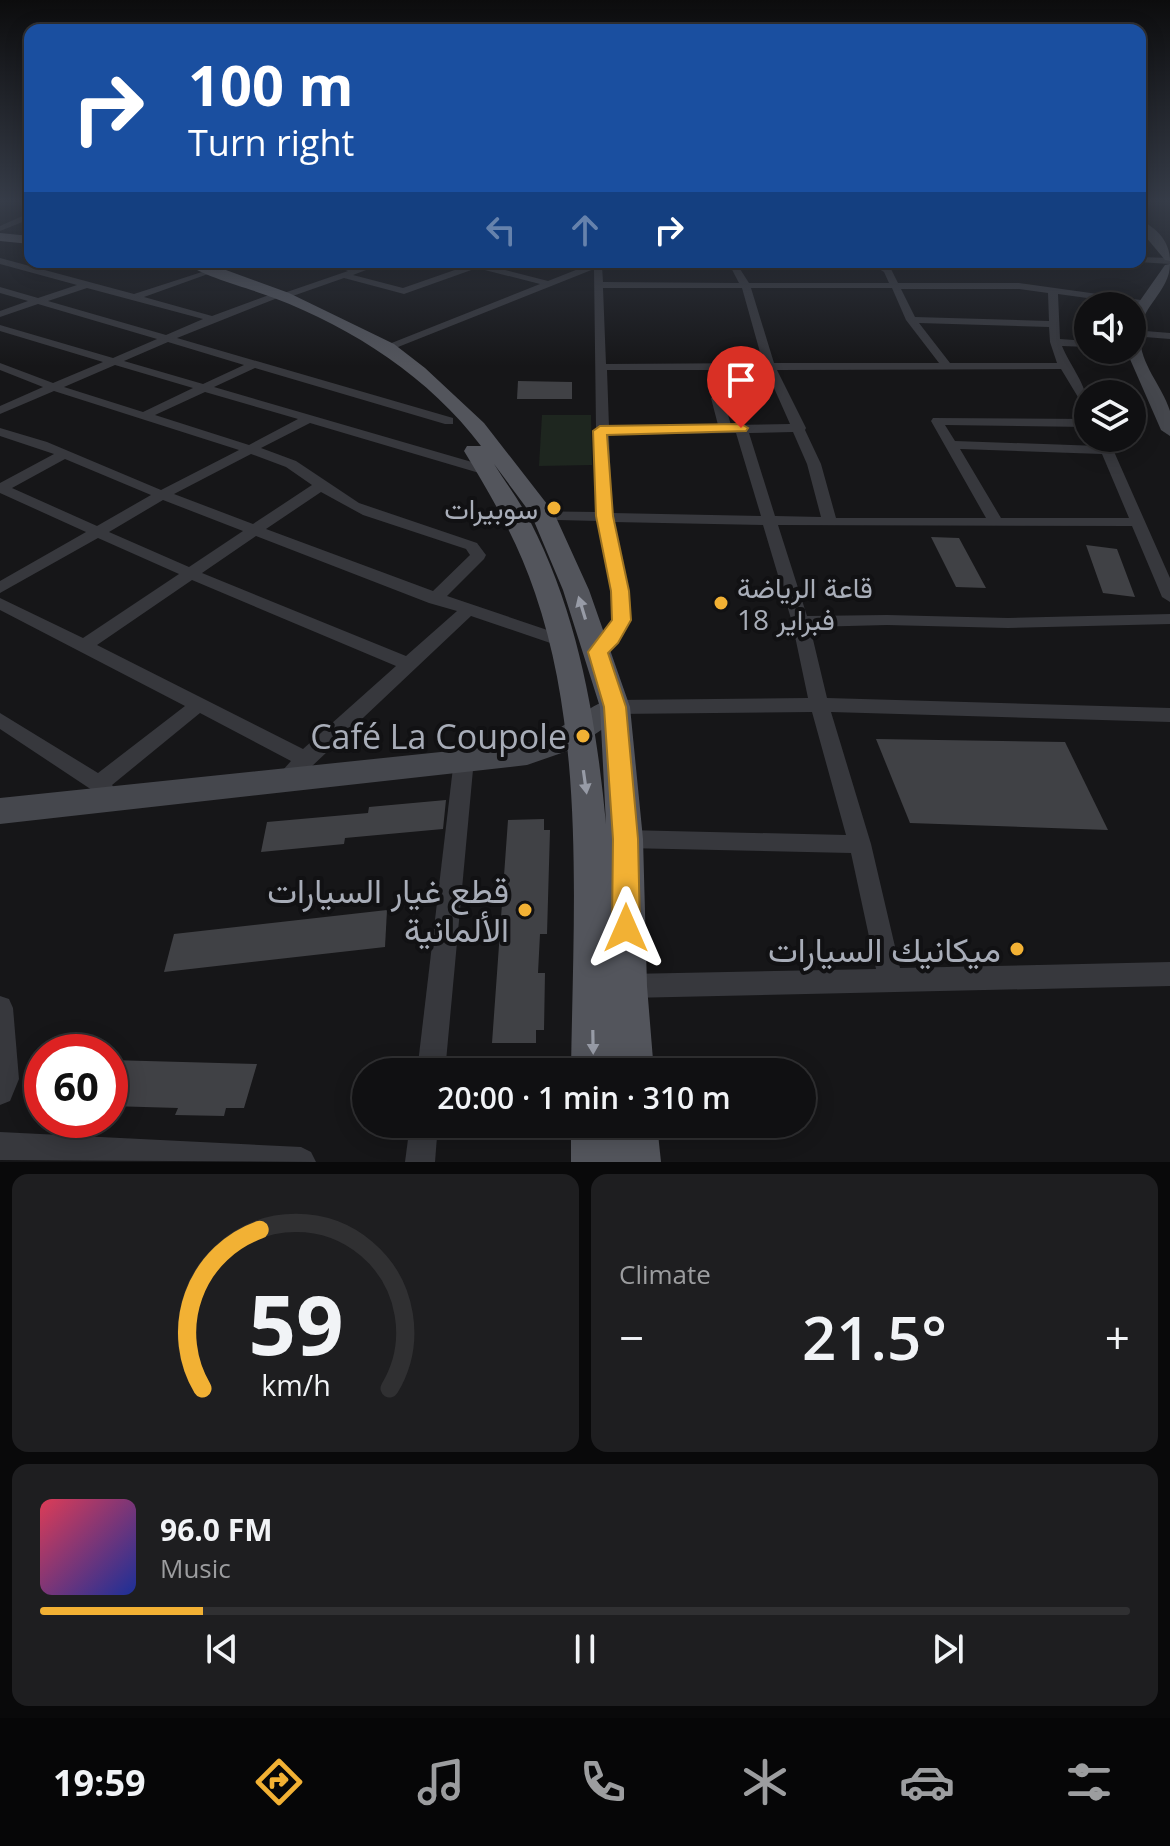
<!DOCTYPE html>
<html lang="en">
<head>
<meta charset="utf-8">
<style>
	body { margin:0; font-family:"Open Sans",Vazirmatn,sans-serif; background:#1e1e20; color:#f1f3f6; height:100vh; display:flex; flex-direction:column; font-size:30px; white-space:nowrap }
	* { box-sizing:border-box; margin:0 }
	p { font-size:26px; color:#9c9d9f }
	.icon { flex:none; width:44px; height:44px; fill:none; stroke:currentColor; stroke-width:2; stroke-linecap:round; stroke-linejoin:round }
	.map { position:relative; height:1162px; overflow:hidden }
	.side { display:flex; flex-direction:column; gap:12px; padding:12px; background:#09090a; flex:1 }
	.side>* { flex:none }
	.guide { position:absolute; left:24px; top:24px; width:1122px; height:244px; border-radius:16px; box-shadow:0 4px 20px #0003,0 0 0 2px #303032; background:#1a4fa0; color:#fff; overflow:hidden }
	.fabs { position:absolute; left:1074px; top:292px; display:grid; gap:16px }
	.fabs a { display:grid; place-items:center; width:72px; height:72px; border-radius:50%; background:#101012; box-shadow:0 4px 20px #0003,0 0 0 2px #303032; font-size:40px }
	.speed { position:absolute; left:24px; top:1034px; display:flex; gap:16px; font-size:40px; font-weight:700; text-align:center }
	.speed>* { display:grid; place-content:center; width:104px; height:104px; border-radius:50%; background:#101012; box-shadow:0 4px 20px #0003,0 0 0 2px #303032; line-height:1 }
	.speed .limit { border:12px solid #d22; background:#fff; color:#111 }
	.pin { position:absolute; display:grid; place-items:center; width:68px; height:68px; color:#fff; margin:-82px -34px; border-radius:50% 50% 50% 0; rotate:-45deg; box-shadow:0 0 8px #0007 }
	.pin .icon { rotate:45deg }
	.me { position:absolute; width:88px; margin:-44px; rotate:0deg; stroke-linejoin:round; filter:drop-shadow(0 0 6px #0008) }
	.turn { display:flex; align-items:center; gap:28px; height:168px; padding:0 32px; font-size:36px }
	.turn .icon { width:104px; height:104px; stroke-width:2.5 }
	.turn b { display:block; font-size:56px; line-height:68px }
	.lanes { display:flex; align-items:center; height:76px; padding:0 32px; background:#0003; justify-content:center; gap:40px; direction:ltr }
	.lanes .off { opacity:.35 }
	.big { font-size:60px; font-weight:600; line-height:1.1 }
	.side .card { flex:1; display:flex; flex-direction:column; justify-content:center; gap:12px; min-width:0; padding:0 28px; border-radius:16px; background:#1e1e20 }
	.side .dial { align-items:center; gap:0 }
	.dial svg { height:208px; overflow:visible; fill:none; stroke:#303032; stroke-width:7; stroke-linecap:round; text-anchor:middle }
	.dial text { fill:#f1f3f6; stroke:none }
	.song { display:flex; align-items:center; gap:24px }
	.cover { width:96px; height:96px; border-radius:12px; background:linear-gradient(135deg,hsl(350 70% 55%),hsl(230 70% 35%)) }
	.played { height:8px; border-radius:4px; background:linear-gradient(90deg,#f2b134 15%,#303032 15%) }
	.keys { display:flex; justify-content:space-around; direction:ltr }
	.heat { display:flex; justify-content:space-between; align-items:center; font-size:44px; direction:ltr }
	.side .tiles { flex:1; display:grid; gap:12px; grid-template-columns:1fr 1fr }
	.card:last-child { grid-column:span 2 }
	.trip { position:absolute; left:352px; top:1058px; width:464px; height:80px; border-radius:40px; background:#101012; box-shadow:0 4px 20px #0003,0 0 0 2px #303032; font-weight:600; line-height:80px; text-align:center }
	.dock { display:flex; height:128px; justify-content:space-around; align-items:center; background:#060607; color:#9c9d9f }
	.dock .icon { width:56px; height:56px }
	.dock .selected { color:#f2b134 }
	.dock b { font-size:36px; color:#f1f3f6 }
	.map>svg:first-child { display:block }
	.green { fill:#1e261f }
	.building { fill:#404145 }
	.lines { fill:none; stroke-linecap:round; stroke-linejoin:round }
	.minor { fill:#37383d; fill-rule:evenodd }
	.secondary { fill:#45474d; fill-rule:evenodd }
	.primary { fill:#53555c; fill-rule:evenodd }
	.oneway { fill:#979ba6 }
	.route { fill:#f2b134; stroke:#9d7322; stroke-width:2 }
	.poi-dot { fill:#f2b134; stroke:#111113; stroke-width:3 }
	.labels { text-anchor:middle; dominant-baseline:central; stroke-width:8; stroke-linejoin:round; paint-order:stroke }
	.poi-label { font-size:28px; fill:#a8adb8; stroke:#111113; text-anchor:end }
	.near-poi-label { font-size:34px; fill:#a8adb8; stroke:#111113; text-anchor:end }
</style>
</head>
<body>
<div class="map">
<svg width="1170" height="1162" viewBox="0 0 1170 1162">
	<rect width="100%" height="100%" fill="#161618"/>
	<path class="green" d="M542 415H591L592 465 539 466Z"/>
	<g class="building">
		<path d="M518 381 572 382V399H517Z"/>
		<path d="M931 537 959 538 986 588 956 587Z"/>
		<path d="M1086 545 1117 549 1135 597 1103 593Z"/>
		<path d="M876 739 1065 742 1108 830 910 823Z"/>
		<path d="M446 800 443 829 345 838 344 844 261 852 267 822 368 813 369 807Z"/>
		<path d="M544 819V830H550L547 934H540L538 973H545L544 1030H536V1043H492L508 820Z"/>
		<path d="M387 910 385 947 164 972 174 934Z"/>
		<path d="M110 1060 257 1064 244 1108H226L224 1116 175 1115 178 1108 110 1106Z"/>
	</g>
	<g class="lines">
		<g class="minor">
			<path d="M22 203H30V206L22 205Z"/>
			<path d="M27 214H30V219L0 231V226Z"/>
			<path d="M1140 257 1170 258V264L1138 262H1140Z"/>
			<path d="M0 258 134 294 208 270V274L144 297 212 316 277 292 284 293 348 271 325 262C336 262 349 268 360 267 369 266 377 262 387 262L353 275 403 288 469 265 470 262H489L486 265 548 281 596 262H608L602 266 603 282 739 283 728 262H882L891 269 898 283H1019L1148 301 1150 303 1145 306 1058 294 1060 339 1088 341V347L1062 346C1070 366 1088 386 1088 408L1084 407 1061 369 777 370 806 428 805 430 821 464 836 518H986L931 421 933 418 1088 419V427L945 425 955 441 1099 446 1096 438H1108L1170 578V602L1162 597 1132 526 778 525 807 616 887 615 1008 618 1170 614V624L1008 628 887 625 810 627 827 698 1170 708V722L831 712 871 844 900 968 1170 962V986L628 998 619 994 615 986 619 978 628 974 876 969 851 853 625 848 617 845 614 839 617 833 625 830 846 835 812 712 615 714 608 712 606 707 608 702 615 700 808 698 792 622 763 525 613 522C618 543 635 602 630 621 627 629 619 640 613 647 606 655 603 659 592 656L589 652 614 620 612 591 599 521 516 519 509 515 516 511 598 512 596 434 594 431 596 428 594 269 388 351 384 350V346L540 284 477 268 404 294 344 278 287 298 280 297 177 338 453 418V424H445L255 368 214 387 496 469V475H486L310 423 261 448 296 461 359 503 477 543 486 555 484 559 447 596 571 638 574 642 565 648 471 616 292 785 285 787 278 785 275 779 291 761 200 713 112 785 123 799 120 805 113 807 106 805 92 790 0 729V713L98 773 185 706 0 610V598L83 638 179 574 98 538 0 593V581L86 532 0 493V483L54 454 0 436V428L47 442 161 490 239 450 54 391 0 414V406L43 387 0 370V363L53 383 103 362 0 331V325L113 358 157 339 38 304 0 317V311L28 301 0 293V287L38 298 77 285 0 264ZM876 267 884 272 889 283H749L740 269ZM87 288 203 319 166 335 48 301ZM603 288H742L763 363 606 364ZM751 288H892L906 320 939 363H774ZM901 289H1019L1048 293 1049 321 915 317ZM919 323 1049 327 1050 342 1057 363H950ZM168 342 244 365 203 384 124 361ZM115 365 193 388 143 412 64 387ZM607 370H766L790 424 731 425 723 398 717 394 711 398 718 425 609 427ZM205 392 298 419 249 445 155 415ZM793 432 807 464 821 517 775 516 749 433ZM736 433 761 516 612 513 609 435ZM960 449 1102 454 1129 518H1001ZM251 454 286 467 312 485 253 524 174 494ZM65 459 151 495 97 526 12 488ZM321 492 363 515 466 549 470 555 433 591 266 529ZM163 500 243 531 189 567 109 532ZM256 536 429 603 457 611 406 656 202 573ZM192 580 396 666 303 749 97 645Z"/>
			<path d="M230 262H243L216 272 212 269Z"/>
			<path d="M1133 330 1170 333V339L1132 336Z"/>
			<path d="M464 751 471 754 474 759 445 1072H417L454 759 457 754Z"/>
			<path d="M0 996 9 999 13 1008 19 1079 10 1101 0 1105Z"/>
			<path d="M410 1124H438L435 1162H405Z"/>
			<path d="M0 1132 301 1147 311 1152 316 1162 0 1160Z"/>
		</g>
		<g class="secondary">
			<path d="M1140 220C1157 228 1170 242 1170 261L1165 260 1140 230Z"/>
			<path d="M1170 264C1170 292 1139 307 1140 336 1140 365 1162 385 1170 411 1170 418 1170 428 1170 436L1161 430 1126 350H1132V312L1165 265Z"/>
			<path d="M615 697 625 700 629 707 625 714 573 749 527 765 0 824V798L527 743C561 733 585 706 615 697Z"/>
		</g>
		<g class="primary">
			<path d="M0 233 30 236V244L0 241Z"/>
			<path d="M184 262H204L289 293 394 344 425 368 484 423 554 513 589 590 630 707 643 839 647 986 654 1072H571C573 917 586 741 535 593 518 542 492 497 464 451L467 446H481C430 378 353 328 274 298 252 289 200 276 184 262ZM494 464 531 514 563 590 600 707 606 824C596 720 579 616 530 521 520 502 506 483 494 464Z"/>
			<path d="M571 1124H657L661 1162H571Z"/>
		</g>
	</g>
	<defs><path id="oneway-solid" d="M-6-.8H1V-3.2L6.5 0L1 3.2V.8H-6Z" transform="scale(2)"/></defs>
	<g class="oneway">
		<use href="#oneway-solid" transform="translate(582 608) rotate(-107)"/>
		<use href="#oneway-solid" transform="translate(585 782) rotate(82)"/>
		<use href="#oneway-solid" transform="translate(593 1042) rotate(89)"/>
	</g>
	<linearGradient id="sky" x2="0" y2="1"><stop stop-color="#0c0c0d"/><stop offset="0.55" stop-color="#363c48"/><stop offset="1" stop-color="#363c48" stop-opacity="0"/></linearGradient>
	<rect width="1170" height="366" fill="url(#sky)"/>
	<path class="route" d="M741 424 748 428 746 431 607 435 613 516 629 591 631 620 618 643 608 653 626 707 638 839 640 928 636 936 626 940 616 936 612 928 613 839 604 707 588 652 612 620 611 591 596 516 593 431 600 426Z"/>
	<g class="poi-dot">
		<circle cx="554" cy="508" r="8"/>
		<circle cx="721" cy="603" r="8"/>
		<circle cx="583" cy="736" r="8"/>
		<circle cx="525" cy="910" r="8"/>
		<circle cx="1017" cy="949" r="8"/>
	</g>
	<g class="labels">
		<g class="poi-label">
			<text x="538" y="508">سوبيرات</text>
			<text x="737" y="587" text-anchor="start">قاعة الرياضة<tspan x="737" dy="32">18 فبراير</tspan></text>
		</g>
		<g class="near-poi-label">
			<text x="567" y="736">Café La Coupole</text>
			<text x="509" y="890">قطع غيار السيارات<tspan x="509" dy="39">الألمانية</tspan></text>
			<text x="1001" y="949">ميكانيك السيارات</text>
		</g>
	</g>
</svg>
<div class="fabs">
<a><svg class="icon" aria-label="sound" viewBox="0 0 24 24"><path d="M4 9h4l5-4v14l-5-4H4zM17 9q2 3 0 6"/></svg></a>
<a><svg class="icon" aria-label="layers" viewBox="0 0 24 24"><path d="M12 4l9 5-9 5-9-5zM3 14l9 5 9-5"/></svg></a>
</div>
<div class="speed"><div class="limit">60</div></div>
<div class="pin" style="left:741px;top:428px;background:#d93025"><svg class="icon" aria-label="arrive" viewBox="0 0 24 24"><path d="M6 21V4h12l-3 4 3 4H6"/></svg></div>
<svg class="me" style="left:626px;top:928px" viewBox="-20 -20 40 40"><path d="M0-17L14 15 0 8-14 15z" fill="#f2b134" stroke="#fff" stroke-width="4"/></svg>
<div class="trip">20:00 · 1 min · 310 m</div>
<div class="guide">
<div class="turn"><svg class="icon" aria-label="right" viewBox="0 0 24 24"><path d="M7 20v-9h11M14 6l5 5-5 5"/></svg><div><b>100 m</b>Turn right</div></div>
<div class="lanes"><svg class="icon off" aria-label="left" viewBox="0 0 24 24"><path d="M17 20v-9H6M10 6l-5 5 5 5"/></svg><svg class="icon off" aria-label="ahead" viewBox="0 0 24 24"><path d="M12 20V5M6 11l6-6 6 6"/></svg><svg class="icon" aria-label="right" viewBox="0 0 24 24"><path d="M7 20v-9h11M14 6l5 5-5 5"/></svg></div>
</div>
</div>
<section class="side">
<div class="tiles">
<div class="card dial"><svg viewBox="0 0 100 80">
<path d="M14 69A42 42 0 1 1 86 69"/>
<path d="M14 69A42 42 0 0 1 36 8" stroke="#f2b134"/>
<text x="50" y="56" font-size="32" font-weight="700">59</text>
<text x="50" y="72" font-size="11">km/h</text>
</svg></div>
<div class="card"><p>Climate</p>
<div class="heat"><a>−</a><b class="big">21.5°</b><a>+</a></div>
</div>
<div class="card">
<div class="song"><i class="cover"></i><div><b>96.0 FM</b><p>Music</p></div></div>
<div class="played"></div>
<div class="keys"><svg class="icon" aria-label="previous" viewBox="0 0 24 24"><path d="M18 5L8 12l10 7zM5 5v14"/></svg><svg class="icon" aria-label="pause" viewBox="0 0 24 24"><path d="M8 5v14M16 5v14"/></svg><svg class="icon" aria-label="next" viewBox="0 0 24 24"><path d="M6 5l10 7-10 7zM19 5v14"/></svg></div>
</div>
</div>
</section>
<nav class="dock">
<b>19:59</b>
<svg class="icon selected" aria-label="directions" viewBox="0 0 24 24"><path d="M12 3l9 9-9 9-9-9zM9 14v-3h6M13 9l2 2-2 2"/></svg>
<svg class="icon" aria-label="music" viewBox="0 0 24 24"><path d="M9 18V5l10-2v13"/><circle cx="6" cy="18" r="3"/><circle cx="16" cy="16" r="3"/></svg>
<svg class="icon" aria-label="phone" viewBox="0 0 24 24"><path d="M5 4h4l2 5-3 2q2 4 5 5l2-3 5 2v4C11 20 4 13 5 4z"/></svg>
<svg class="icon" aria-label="climate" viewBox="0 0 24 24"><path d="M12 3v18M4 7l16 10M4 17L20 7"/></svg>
<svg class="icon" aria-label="car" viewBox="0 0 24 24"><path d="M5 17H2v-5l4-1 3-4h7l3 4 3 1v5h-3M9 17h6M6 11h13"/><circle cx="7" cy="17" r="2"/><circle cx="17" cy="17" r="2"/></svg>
<svg class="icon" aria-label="filters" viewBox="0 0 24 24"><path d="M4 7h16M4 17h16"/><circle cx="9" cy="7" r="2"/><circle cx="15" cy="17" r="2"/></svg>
</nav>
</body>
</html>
